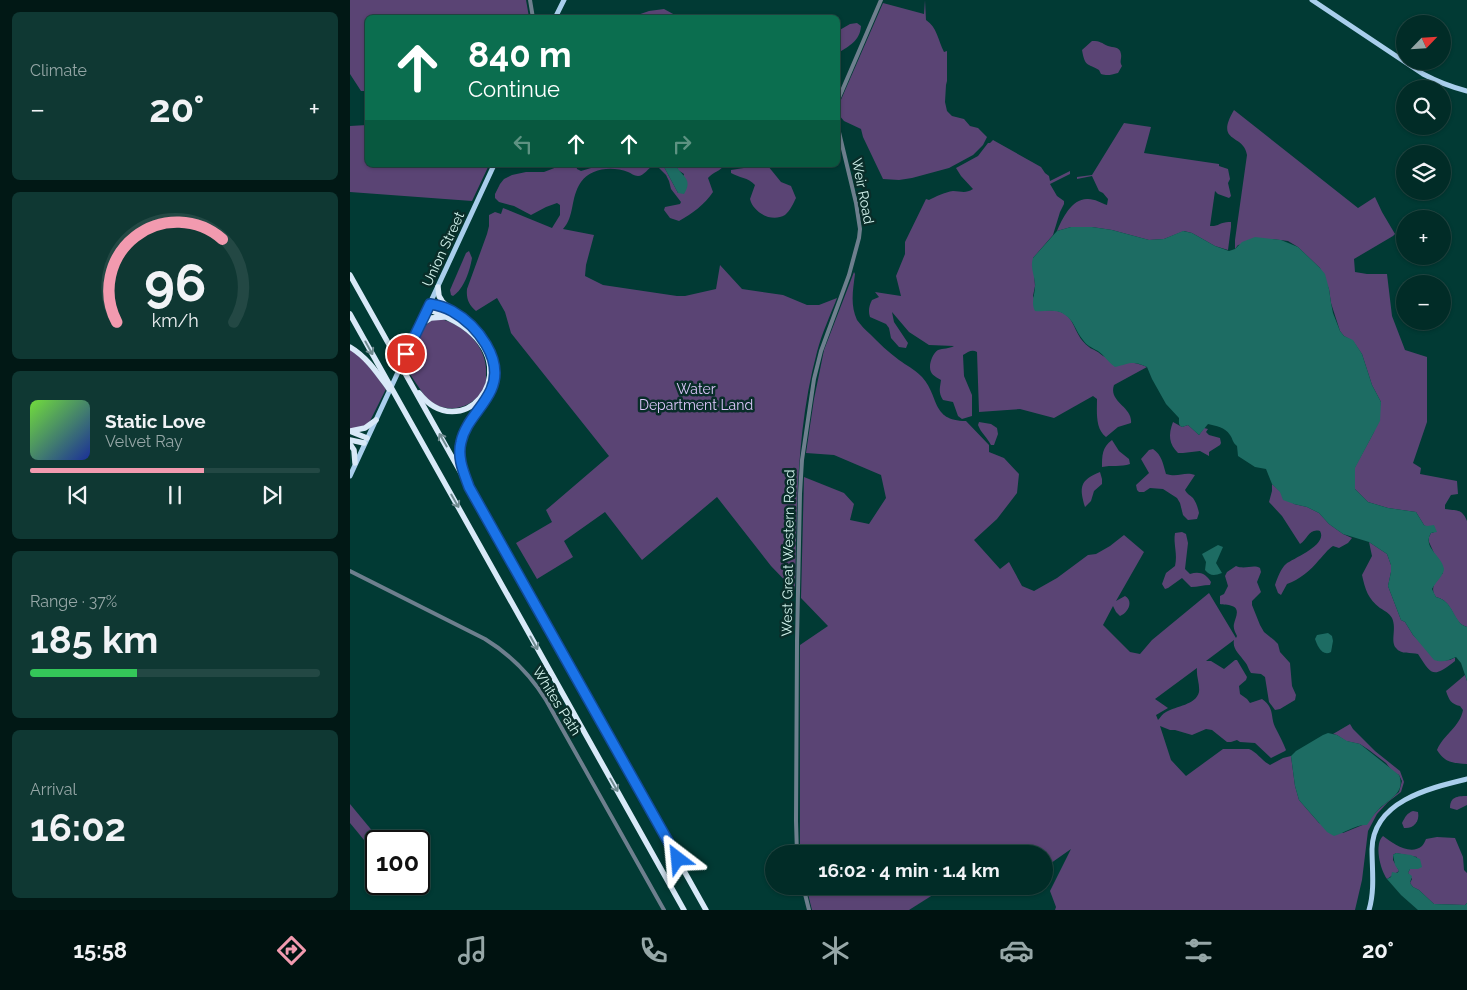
<!DOCTYPE html>
<html lang="en">
<head>
<meta charset="utf-8">
<style>
	body { margin:0; font-family:Raleway,sans-serif; background:#0f3833; color:#f1f3f6; height:100vh; display:flex; flex-direction:column; font-size:19px; white-space:nowrap }
	* { box-sizing:border-box; margin:0 }
	p { font-size:16px; color:#96a7a7 }
	.icon { flex:none; width:28px; height:28px; fill:none; stroke:currentColor; stroke-width:2; stroke-linecap:round; stroke-linejoin:round }
	.map { position:relative; flex:1; overflow:hidden }
	.details { display:flex; flex-direction:column; gap:12px; padding:12px; background:#011815; width:350px }
	.details>* { flex:none }
	.top-card { position:absolute; left:15px; top:15px; width:475px; height:152px; border-radius:8px; box-shadow:0 1px 4px #0004,0 0 0 1px #234844; background:#0b6e4f; color:#fff; overflow:hidden }
	.needle { width:32px; rotate:65deg }
	.fabs { position:absolute; left:1046px; top:15px; display:grid; gap:10px }
	.fabs a { display:grid; place-items:center; width:55px; height:55px; border-radius:50%; background:#012c27; box-shadow:0 1px 4px #0004,0 0 0 1px #234844; font-size:25px }
	.speed { position:absolute; left:15px; top:830px; display:flex; gap:10px; font-size:25px; font-weight:700; text-align:center }
	.speed>* { display:grid; place-content:center; width:65px; height:65px; border-radius:50%; background:#012c27; box-shadow:0 1px 4px #0004,0 0 0 1px #234844; line-height:1 }
	.speed .limit { border:2px solid #111; border-radius:8px; background:#fff; color:#111 }
	.pin { position:absolute; display:grid; place-items:center; width:42px; height:42px; color:#fff; margin:-21px; border:2px solid #fff; border-radius:50%; box-shadow:0 1px 5px #0007 }
	.me { position:absolute; width:55px; margin:-28px; rotate:331deg; stroke-linejoin:round; filter:drop-shadow(0 0 4px #0008) }
	.turn { display:flex; align-items:center; gap:18px; height:105px; padding:0 20px; font-size:22px }
	.turn .icon { width:65px; height:65px; stroke-width:2.5 }
	.turn b { display:block; font-size:35px; line-height:42px }
	.lanes { display:flex; align-items:center; height:48px; padding:0 20px; background:#0003; justify-content:center; gap:25px; direction:ltr }
	.lanes .off { opacity:.35 }
	.big { font-size:38px; font-weight:700; line-height:1.1 }
	.details .card { flex:1; display:flex; flex-direction:column; justify-content:center; gap:8px; min-width:0; padding:0 18px; border-radius:8px; background:#0f3833 }
	.details .dial { align-items:center; gap:0 }
	.dial svg { height:130px; overflow:visible; fill:none; stroke:#234844; stroke-width:7; stroke-linecap:round; text-anchor:middle }
	.dial text { fill:#f1f3f6; stroke:none }
	.song { display:flex; align-items:center; gap:15px }
	.cover { width:60px; height:60px; border-radius:8px; background:linear-gradient(135deg,hsl(100 70% 55%),hsl(230 70% 35%)) }
	.played { height:5px; border-radius:2px; background:linear-gradient(90deg,#f29aaf 60%,#234844 60%) }
	.keys { display:flex; justify-content:space-around; direction:ltr }
	.heat { display:flex; justify-content:space-between; align-items:center; font-size:28px; direction:ltr }
	.charge { height:8px; border-radius:4px; background:linear-gradient(90deg,#34c759 37%,#234844 0) }
	.trip { position:absolute; left:415px; top:845px; width:288px; height:50px; border-radius:25px; background:#012c27; box-shadow:0 1px 4px #0004,0 0 0 1px #234844; font-weight:700; line-height:50px; text-align:center }
	.dock { display:flex; height:80px; justify-content:space-around; align-items:center; background:#001210; color:#96a7a7 }
	.dock .icon { width:35px; height:35px }
	.dock .on { color:#f29aaf }
	.dock b { font-size:22px; color:#f1f3f6 }
	main { display:flex; flex:1; min-height:0 }
	.map>svg:first-child { display:block }
	.green { fill:#5a4474; fill-rule:evenodd }
	.water { fill:#1d6c63 }
	.lines { fill:none; stroke-linecap:round; stroke-linejoin:round }
	.minor { stroke:#6e7f8e; stroke-width:4 }
	.major { stroke:#a9ceec; stroke-width:5 }
	.highway { stroke:#d8e9f8; stroke-width:5.5 }
	.oneway { stroke:#708b90 }
	.route-casing { stroke:#114b97; stroke-width:12 }
	.route { stroke:#1a73e8; stroke-width:9 }
	.labels { text-anchor:middle; dominant-baseline:central; stroke-width:5; stroke-linejoin:round; paint-order:stroke }
	.street-label { font-size:14px; fill:#d4f4ee; stroke:#092d29 }
	.park-label { font-size:14px; fill:#ddc7fb; stroke:#092d29 }
</style>
</head>
<body>
<main>
<section class="details">
<div class="card"><p>Climate</p>
<div class="heat"><a>−</a><b class="big">20°</b><a>+</a></div>
</div>
<div class="card dial"><svg viewBox="0 0 100 80">
<path d="M14 69A42 42 0 1 1 86 69"/>
<path d="M14 69A42 42 0 0 1 79 18" stroke="#f29aaf"/>
<text x="50" y="56" font-size="32" font-weight="700">96</text>
<text x="50" y="72" font-size="11">km/h</text>
</svg></div>
<div class="card">
<div class="song"><i class="cover"></i><div><b>Static Love</b><p>Velvet Ray</p></div></div>
<div class="played"></div>
<div class="keys"><svg class="icon" aria-label="previous" viewBox="0 0 24 24"><path d="M18 5L8 12l10 7zM5 5v14"/></svg><svg class="icon" aria-label="pause" viewBox="0 0 24 24"><path d="M8 5v14M16 5v14"/></svg><svg class="icon" aria-label="next" viewBox="0 0 24 24"><path d="M6 5l10 7-10 7zM19 5v14"/></svg></div>
</div>
<div class="card"><p>Range · 37%</p><b class="big">185 km</b><div class="charge"></div></div>
<div class="card"><p>Arrival</p><b class="big">16:02</b></div>
</section>
<div class="map">
<svg width="1117" height="910" viewBox="0 0 1117 910">
	<rect width="100%" height="100%" fill="#013a34"/>
	<g class="green">
		<path d="M0 0H176L179 17 18 18 17 91H11L0 74Z"/>
		<path d="M575 0 576 20C587 27 588 40 594 52L597 51V81L596 85 595 102 597 111 602 116 614 119 620 126 628 128 637 137 633 145 623 155 599 168 562 178 549 180 533 179 513 137 511 129 494 121 489 115 490 102 533 3 574 14Z"/>
		<path d="M314 9 325 15 326 17H282L299 11Z"/>
		<path d="M507 23 511 26C510 41 499 46 488 53V31L500 24Z"/>
		<path d="M742 41C751 41 751 43 758 46 763 48 770 46 771 54 772 59 769 61 772 66L768 73C761 75 757 76 751 74L749 70C737 63 735 67 732 50Z"/>
		<path d="M884 110 1008 208 1025 197 1032 212 1045 234 1043 236 1004 259 1005 272 1017 274H1037L1042 316 1055 350 1077 357V422L1063 463 1071 468 1070 474 1107 481 1108 494 1101 495 1095 505V509C1106 511 1112 508 1117 521V627C1114 626 1110 624 1108 621 1101 611 1099 600 1086 597 1079 588 1086 581 1093 573L1079 542V537L1081 533H1084L1074 525 1066 512 1038 508 1018 502 1005 489V467L1024 432 1031 402 1022 385 1012 354 1003 341 994 336 990 331 981 303 979 289 970 268 948 247 938 241 922 239 888 245 885 249V240L897 155C894 133 864 144 884 110Z"/>
		<path d="M774 123 801 127 794 153 869 164V166L878 169 880 179 878 183 881 196 879 198 868 194 865 191 860 226C868 227 871 221 881 222V227L878 250 865 246 842 233 834 231 814 239 799 240 762 230 742 227H721L707 231C712 219 722 198 738 199 745 199 751 203 757 205L758 199 753 193 749 191 742 176 727 179V177L742 175Z"/>
		<path d="M17 125 18 165H139L122 201 0 192V126Z"/>
		<path d="M643 140 691 167 695 173 699 176 700 181 720 171V174L700 184 707 196 714 201V204L710 212 703 235 683 258 685 286 683 296 690 311C730 306 718 332 739 347 741 349 743 349 746 351 749 352 752 356 755 357 769 362 784 361 797 367L764 385C758 402 783 407 781 423L768 427 756 437C745 429 747 411 747 399L743 396 704 418 670 409 629 412 627 352C622 349 618 352 613 355L614 376 622 395V416L612 419 608 416 603 402 593 400C588 392 590 388 591 380 588 378 583 376 581 372 578 366 582 354 588 350 593 348 599 349 604 346L579 345 559 332 542 312 544 322 558 343 556 348 549 347 541 338 539 328 536 324 520 317C518 311 519 306 522 300L529 297 525 292 551 296 546 276 555 254V242L576 199 579 200C585 197 595 192 603 191 611 191 615 194 623 189L611 176 606 168 628 156 638 143H640Z"/>
		<path d="M208 165H226L227 169 231 171 251 165H313L328 193 334 174 328 170 326 165H374C371 171 363 172 358 178L363 192C354 205 343 213 329 221L320 218 314 210 315 207 330 204 331 202 321 189 319 181 316 175 308 167 304 165C298 168 294 176 288 176 284 176 281 173 278 172 262 166 241 168 231 182 220 198 225 216 213 229L244 235 236 265 235 276 253 285 327 296H335L366 289 370 265 392 289 433 295 457 305H469L487 298C480 316 472 333 467 352 446 430 447 511 445 591L421 566 367 497 292 560 255 512 214 541 223 557 187 579 166 543 202 522 196 510 259 456 161 333 155 312 147 298 126 311C119 305 116 299 117 289L137 234 139 226V215L145 212 151 214 153 208 202 228 210 215V205L207 203 196 207 181 215 164 206 149 202 145 198V194L150 184 154 179 162 175 176 172H194L207 167Z"/>
		<path d="M408 165 418 166 431 182 441 186 446 198C443 204 440 211 435 215 421 223 403 212 400 199L405 185C398 177 389 178 381 173V170L400 167Z"/>
		<path d="M119 251 122 258C120 270 114 289 103 296L101 295 100 290 116 253Z"/>
		<path d="M504 272 505 274C503 290 500 305 507 320 511 325 515 330 520 334 529 343 538 352 549 360 556 365 564 369 571 376 590 395 580 421 616 421L639 445V452L654 458 669 474 667 493 647 519 624 540 650 569 659 562 672 586 684 591 707 578 738 555 746 554 760 546 774 535 794 552 766 601 775 596C784 601 778 613 770 616L766 612 763 606 753 625 780 652 790 654 802 640 859 593 886 638 887 636C885 632 883 628 884 624 885 618 891 609 882 606 878 604 873 605 870 604V596L874 594 878 586 875 576 877 572 886 566C895 570 903 564 910 568L911 572 907 582 911 592 902 601V605L910 625 914 632 924 640 928 644 930 652 940 663 942 686 946 695 945 700 930 709 925 710 919 702 915 677 911 674 901 673C898 669 898 665 895 662 890 655 882 649 884 640L856 661H861L874 669 885 660H887L897 677 896 680 889 686 890 694 897 699 900 703 912 699C925 708 920 716 925 727 929 735 933 742 936 750L935 751 921 758 905 743 890 742 887 740 881 742H877L862 730 856 729 842 735 825 730H820L810 726 821 760 836 776 873 749H899C907 752 912 761 920 765L933 758 941 756 945 786 949 800 969 823 993 833 1015 824 1029 809 1049 792 1052 781 1049 775 1042 771 1036 763 1019 750 1010 744 996 741 987 735 983 734 1000 724 1003 729 1025 751 1050 771 1054 782 1051 792 1038 802 1027 814 1018 831 1012 880 1005 910H705L706 907 700 891 721 849 694 868V854H450V645L478 626 451 598 454 477 494 493 504 504 500 520 519 524 536 498 531 475 484 455 456 453 464 399 474 350ZM847 668C846 676 850 684 849 692 846 705 826 706 816 712 812 714 810 718 808 720L806 715 818 708 805 699Z"/>
		<path d="M91 319C117 326 139 349 136 377 136 381 136 385 134 388 119 415 85 415 70 389 65 381 56 371 57 362L74 327 82 320Z"/>
		<path d="M0 349C15 359 25 374 36 389L19 423 14 426 0 429Z"/>
		<path d="M629 422 641 424 647 428 648 434 644 445H641C637 437 631 433 628 425Z"/>
		<path d="M823 422 832 427 838 425 849 435 854 428 858 429 856 432 859 435 870 438 871 443 870 445 859 452V456L850 451 833 453H828C819 444 818 435 823 422Z"/>
		<path d="M762 440 769 451 779 459 780 464C771 467 761 465 752 467 752 456 752 447 762 440Z"/>
		<path d="M803 449C812 455 813 464 816 474 829 478 834 471 845 475L835 490C837 494 840 495 843 498 846 502 848 508 849 513L847 519 838 520 833 515 830 503 827 498 813 489 800 488 794 492H789L787 490 786 485 799 473 791 459 799 450Z"/>
		<path d="M750 472 752 479V484L744 491 741 501 735 507C729 487 730 480 750 472Z"/>
		<path d="M922 484 944 504 957 507 969 513 979 524 993 534 1002 538 998 543 989 548 983 546C977 550 974 555 969 560 961 570 949 580 937 584L931 595 928 593 925 585C927 579 931 568 936 564 944 558 978 545 970 531 959 528 958 539 950 544L932 516 919 502 922 491Z"/>
		<path d="M832 532 836 534 838 543 835 569 840 574C850 571 856 574 861 582L860 585C853 585 848 587 841 587L832 578 818 588 815 589 812 584 816 573 825 566C828 554 823 544 825 533Z"/>
		<path d="M1019 542 1037 554 1041 565V572L1038 586 1051 620 1055 622 1063 635 1088 661 1100 660 1104 658H1105V661C1083 678 1082 676 1068 654 1061 652 1051 655 1046 648 1040 641 1047 629 1042 618 1039 613 1035 611 1030 608 1018 599 1015 589 1012 575L1022 556Z"/>
		<path d="M1115 675 1117 681V764C1103 763 1095 763 1087 750 1093 735 1110 727 1113 710L1110 706C1101 704 1099 700 1096 691Z"/>
		<path d="M1117 796V805L1107 810 1100 808C1100 797 1107 796 1117 796Z"/>
		<path d="M0 804 29 839 19 846 0 823Z"/>
		<path d="M1063 811 1068 812C1070 822 1063 829 1054 828L1052 823C1055 817 1057 813 1063 811Z"/>
		<path d="M1033 836C1042 843 1060 856 1072 846 1074 844 1075 841 1076 839L1087 837 1105 838 1113 857 1114 870 1117 873V903L1115 905 1084 904 1069 890 1063 887 1060 883 1062 879 1058 873 1060 869 1064 868 1067 857 1046 853 1043 855V860L1049 871 1037 879C1030 869 1024 844 1033 836Z"/>
		<path d="M456 886H597L559 910H462Z"/>
	</g>
	<g class="water">
		<path d="M313 165H326C331 177 344 178 334 194L328 193Z"/>
		<path d="M721 227H742L762 230 799 240 814 239 833 231 842 233 865 246 879 251 885 249 892 242 905 237 931 240 948 247 970 268 975 274 979 289 981 303 983 313 990 331 994 336 1003 340 1012 354 1022 385 1031 402 1030 421 1005 468V489L1018 502 1038 508 1066 512 1074 525 1077 526 1084 525 1087 532 1081 533C1072 548 1092 555 1094 569 1094 575 1085 583 1082 589L1086 597C1099 600 1101 610 1108 620 1110 624 1114 626 1117 627V681L1111 663 1106 657C1099 660 1093 663 1084 660L1063 635 1055 622 1051 620 1038 586 1041 572V565L1037 554 1019 542 993 534 979 524 969 513 957 507 944 504 933 500 930 492 922 484 916 469 905 467 888 456 887 446C882 442 883 439 880 435 875 427 866 426 858 424L849 435 838 425 832 427C828 425 829 423 829 418L816 404 802 379 797 367C781 360 780 364 765 367 758 362 754 355 748 351 741 347 737 346 733 340 726 332 724 320 715 315 706 308 696 312 685 311 680 302 686 293 685 283 684 274 680 267 683 258L707 231Z"/>
		<path d="M868 545 873 547 866 563 872 573C864 576 860 576 855 570L856 562 852 554Z"/>
		<path d="M978 633 982 636 983 641 981 652C972 657 967 645 965 639L967 635Z"/>
		<path d="M978 733 987 735 997 741 1010 744 1049 775C1056 792 1040 799 1029 809 1024 814 1021 819 1017 825 1007 824 994 833 984 836L977 832 949 800 945 786 941 756 946 751 973 735Z"/>
		<path d="M1046 853 1061 855 1070 859 1072 867 1068 869H1060L1058 873 1062 876 1060 883 1063 887 1069 890 1084 904 1115 905 1117 903V910H1068L1051 895 1037 879 1041 877 1042 872 1047 873 1049 871 1045 865 1043 855Z"/>
	</g>
	<g class="lines">
		<g class="minor">
			<path d="M180 0 183 18"/>
			<path d="M488 100 531 0"/>
			<path d="M0 571 135 639C161 655 180 674 196 700L314 910"/>
			<path d="M447 854 446 821 447 641 450 494 452 460 464 379 471 351 499 275 509 238 510 229 506 203 488 128"/>
			<path d="M453 886 459 910"/>
		</g>
		<g class="major">
			<path d="M962 0 1073 74C1088 82 1101 87 1117 91"/>
			<path d="M205 18 214 0"/>
			<path d="M0 476 144 165"/>
			<path d="M1019 910C1025 890 1022 869 1022 849 1023 801 1080 788 1117 779"/>
		</g>
		<g class="highway">
			<path d="M0 275 356 910"/>
			<path d="M88 287 89 296 92 301C105 315 123 325 134 341 160 381 133 396 116 428 108 443 109 458 114 473"/>
			<path d="M80 304 97 309"/>
			<path d="M0 314 334 910"/>
			<path d="M70 325 81 318 94 317"/>
			<path d="M0 347C17 357 28 374 39 389"/>
			<path d="M69 393C110 445 174 376 118 330 106 320 91 315 78 309"/>
			<path d="M0 431 15 428 26 420"/>
			<path d="M2 432 17 438"/>
			<path d="M0 440 14 443"/>
			<path d="M0 444 4 450 5 463"/>
		</g>
	</g>
	<defs><path id="oneway-shaft" d="M-6 0H5M1.5-3L5.5 0L1.5 3" fill="none" stroke-width="1.6" stroke-linecap="round" stroke-linejoin="round" transform="scale(1.25)"/></defs>
	<g class="oneway">
		<use href="#oneway-shaft" transform="translate(19 348) rotate(61)"/>
		<use href="#oneway-shaft" transform="translate(93 440) rotate(-120)"/>
		<use href="#oneway-shaft" transform="translate(105 501) rotate(60)"/>
		<use href="#oneway-shaft" transform="translate(184 643) rotate(61)"/>
		<use href="#oneway-shaft" transform="translate(264 785) rotate(60)"/>
	</g>
	<g class="lines">
		<defs>
			<path id="route" d="M56 354 80 304C87 305 95 307 102 311 127 325 155 360 141 390 133 408 115 422 111 442 107 458 114 473 119 487L328 859"/>
		</defs>
		<use href="#route" class="route-casing"/>
		<use href="#route" class="route"/>
	</g>
	<g class="labels">
		<g class="street-label">
			<text transform="translate(513 191) rotate(79)">Weir Road</text>
			<text transform="translate(93 249) rotate(-65)">Union Street</text>
			<text transform="translate(438 553) rotate(-89)">West Great Western Road</text>
			<text transform="translate(207 701) rotate(58)">Whites Path</text>
		</g>
		<g class="park-label">
			<text x="346" y="389">Water<tspan x="346" dy="16">Department Land</tspan></text>
		</g>
	</g>
</svg>
<div class="fabs">
<a><svg class="needle" viewBox="-14 -14 28 28"><path d="M0-13l5 13h-10z" fill="#e53935"/><path d="M0 13l5-13h-10z" fill="#96a7a7"/></svg></a>
<a><svg class="icon" aria-label="search" viewBox="0 0 24 24"><circle cx="10" cy="10" r="6"/><path d="M15 15l6 6"/></svg></a>
<a><svg class="icon" aria-label="layers" viewBox="0 0 24 24"><path d="M12 4l9 5-9 5-9-5zM3 14l9 5 9-5"/></svg></a>
<a>+</a>
<a>−</a>
</div>
<div class="speed"><div class="limit">100</div></div>
<div class="pin" style="left:56px;top:354px;background:#d93025"><svg class="icon" aria-label="arrive" viewBox="0 0 24 24"><path d="M6 21V4h12l-3 4 3 4H6"/></svg></div>
<svg class="me" style="left:328px;top:859px" viewBox="-20 -20 40 40"><path d="M0-17L14 15 0 8-14 15z" fill="#1a73e8" stroke="#fff" stroke-width="4"/></svg>
<div class="trip">16:02 · 4 min · 1.4 km</div>
<div class="top-card">
<div class="turn"><svg class="icon" aria-label="ahead" viewBox="0 0 24 24"><path d="M12 20V5M6 11l6-6 6 6"/></svg><div><b>840 m</b>Continue</div></div>
<div class="lanes"><svg class="icon off" aria-label="left" viewBox="0 0 24 24"><path d="M17 20v-9H6M10 6l-5 5 5 5"/></svg><svg class="icon" aria-label="ahead" viewBox="0 0 24 24"><path d="M12 20V5M6 11l6-6 6 6"/></svg><svg class="icon" aria-label="ahead" viewBox="0 0 24 24"><path d="M12 20V5M6 11l6-6 6 6"/></svg><svg class="icon off" aria-label="right" viewBox="0 0 24 24"><path d="M7 20v-9h11M14 6l5 5-5 5"/></svg></div>
</div>
</div>
</main>
<nav class="dock">
<b>15:58</b>
<svg class="icon on" aria-label="directions" viewBox="0 0 24 24"><path d="M12 3l9 9-9 9-9-9zM9 14v-3h6M13 9l2 2-2 2"/></svg>
<svg class="icon" aria-label="music" viewBox="0 0 24 24"><path d="M9 18V5l10-2v13"/><circle cx="6" cy="18" r="3"/><circle cx="16" cy="16" r="3"/></svg>
<svg class="icon" aria-label="phone" viewBox="0 0 24 24"><path d="M5 4h4l2 5-3 2q2 4 5 5l2-3 5 2v4C11 20 4 13 5 4z"/></svg>
<svg class="icon" aria-label="climate" viewBox="0 0 24 24"><path d="M12 3v18M4 7l16 10M4 17L20 7"/></svg>
<svg class="icon" aria-label="car" viewBox="0 0 24 24"><path d="M5 17H2v-5l4-1 3-4h7l3 4 3 1v5h-3M9 17h6M6 11h13"/><circle cx="7" cy="17" r="2"/><circle cx="17" cy="17" r="2"/></svg>
<svg class="icon" aria-label="filters" viewBox="0 0 24 24"><path d="M4 7h16M4 17h16"/><circle cx="9" cy="7" r="2"/><circle cx="15" cy="17" r="2"/></svg>
<b>20°</b>
</nav>
</body>
</html>
